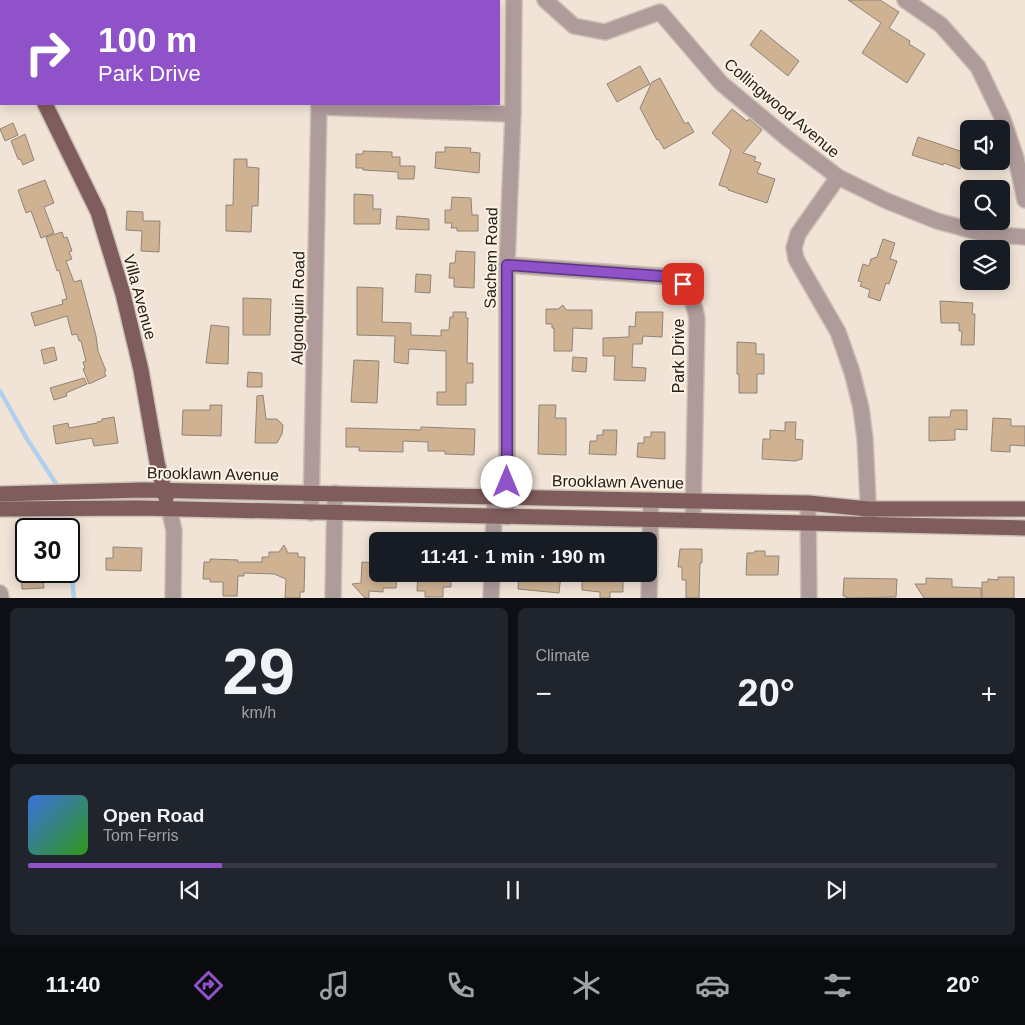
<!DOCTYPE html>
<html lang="en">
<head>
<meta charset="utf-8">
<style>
	body { margin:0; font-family:Arial,sans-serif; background:#20242c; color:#f1f3f6; height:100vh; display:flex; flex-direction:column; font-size:19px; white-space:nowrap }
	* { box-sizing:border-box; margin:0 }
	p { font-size:16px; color:#9ea1a6 }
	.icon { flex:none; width:28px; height:28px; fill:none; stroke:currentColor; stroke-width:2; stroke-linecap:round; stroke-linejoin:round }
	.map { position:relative; height:598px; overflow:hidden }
	.drawer { display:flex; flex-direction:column; gap:10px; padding:10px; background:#0d0f14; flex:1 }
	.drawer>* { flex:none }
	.banner { position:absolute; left:0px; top:0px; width:500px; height:105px; box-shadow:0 2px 12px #0003; background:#8f52c9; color:#fff; overflow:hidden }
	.fabs { position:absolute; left:960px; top:120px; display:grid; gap:10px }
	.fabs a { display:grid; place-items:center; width:50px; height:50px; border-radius:8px; background:#171b24; box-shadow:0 2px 12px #0003; font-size:25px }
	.speed { position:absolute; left:15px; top:518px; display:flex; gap:10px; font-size:25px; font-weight:700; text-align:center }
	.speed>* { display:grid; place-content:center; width:65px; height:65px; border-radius:50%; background:#171b24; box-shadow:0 2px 12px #0003; line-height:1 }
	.speed .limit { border:2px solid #111; border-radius:8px; background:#fff; color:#111 }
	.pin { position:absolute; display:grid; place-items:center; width:42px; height:42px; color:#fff; margin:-21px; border-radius:10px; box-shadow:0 2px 8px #0006 }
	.me { position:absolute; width:55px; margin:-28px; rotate:0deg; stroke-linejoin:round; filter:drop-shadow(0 0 4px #0008) }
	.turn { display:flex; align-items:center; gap:18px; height:105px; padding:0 15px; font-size:22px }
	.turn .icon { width:65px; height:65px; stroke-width:2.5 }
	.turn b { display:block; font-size:35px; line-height:42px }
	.big { font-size:38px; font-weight:800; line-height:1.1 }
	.drawer .card { flex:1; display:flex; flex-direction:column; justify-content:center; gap:8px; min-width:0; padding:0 18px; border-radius:8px; background:#20242c }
	.drawer .dial { align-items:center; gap:0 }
	.dial b { font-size:65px; line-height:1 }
	.song { display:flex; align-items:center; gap:15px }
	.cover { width:60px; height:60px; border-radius:8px; background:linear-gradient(135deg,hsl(220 70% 55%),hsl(110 70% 35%)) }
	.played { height:5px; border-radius:2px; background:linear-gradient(90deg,#8f52c9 20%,#363941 20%) }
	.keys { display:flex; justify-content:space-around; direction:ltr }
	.heat { display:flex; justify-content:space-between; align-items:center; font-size:28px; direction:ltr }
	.drawer .tiles { flex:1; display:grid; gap:10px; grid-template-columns:1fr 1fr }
	.card:last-child { grid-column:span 2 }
	.trip { position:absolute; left:369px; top:532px; width:288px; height:50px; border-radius:8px; background:#171b24; box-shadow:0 2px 12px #0003; font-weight:800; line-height:50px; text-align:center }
	.tabs { display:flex; height:80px; justify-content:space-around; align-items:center; background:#090b0e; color:#9ea1a6 }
	.tabs .icon { width:35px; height:35px }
	.tabs .current { color:#8f52c9 }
	.tabs b { font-size:22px; color:#f1f3f6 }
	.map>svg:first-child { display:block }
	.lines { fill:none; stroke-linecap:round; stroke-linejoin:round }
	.stream { stroke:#b1cfee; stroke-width:4.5 }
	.building { fill:#ceb292; stroke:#908478 }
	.minor-casing { stroke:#ccc1b5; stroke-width:18 }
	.major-casing { stroke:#ccc1b5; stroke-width:18 }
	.minor { stroke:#b09b9b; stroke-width:15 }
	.major { stroke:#805d5d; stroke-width:15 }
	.route-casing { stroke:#5d3583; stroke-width:12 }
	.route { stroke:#8f52c9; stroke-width:9 }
	.labels { text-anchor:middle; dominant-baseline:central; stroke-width:4; stroke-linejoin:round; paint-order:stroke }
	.street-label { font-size:16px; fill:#25211c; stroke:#fef2e4 }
</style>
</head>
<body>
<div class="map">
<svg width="1025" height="598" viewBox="0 0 1025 598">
	<rect width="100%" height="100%" fill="#f1e4d7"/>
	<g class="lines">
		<g class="stream">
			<path d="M0 391 27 439 59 488"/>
			<path d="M64 510 66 529"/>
			<path d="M69 551 74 598"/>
		</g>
	</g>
	<g class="building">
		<path d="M848 0H880L899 12 889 28 910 41 909 44 925 54 907 83 862 53 881 23Z"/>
		<path d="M761 30 799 61 788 76 750 45Z"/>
		<path d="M640 66 650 84 617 102 607 84Z"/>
		<path d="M660 78 685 124 688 122 694 132 664 149 658 139 657 140 640 108 652 82Z"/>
		<path d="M732 109 747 121 749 119 762 130 743 153 756 157 754 161 761 163 757 173 775 179 767 203 728 190V188L719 185 731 150 712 133Z"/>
		<path d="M13 123 18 135 5 141 0 129Z"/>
		<path d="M25 134 34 160 23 165 21 160 18 159 11 141Z"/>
		<path d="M918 137 966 153 960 169 944 163 943 165 912 155Z"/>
		<path d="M445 147 471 148 470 152 480 153 479 173 435 168 436 152H445Z"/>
		<path d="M363 151 392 152V157H400V166H415L414 179H398V172L363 170V168H356V154H363Z"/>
		<path d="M234 159H247V167L259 168 258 206H252L251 232 226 231V205H233Z"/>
		<path d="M45 180 54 203 44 207 54 233 41 238 31 211 26 213 18 190Z"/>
		<path d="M354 194 373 195V209H381L380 224H354Z"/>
		<path d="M452 197 471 198 472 215H478V231H457V228H451L452 223H445V210H451Z"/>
		<path d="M127 211 143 212V221H160L159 252 141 251 142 231 126 230Z"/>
		<path d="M397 216 429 219V230L396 229Z"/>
		<path d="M62 232 64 238 67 237 72 251 69 252 72 259 66 261 74 282 81 280 96 336 98 351 106 371 104 372 106 376 89 384 83 369 85 368 83 362 86 361 81 341H79L77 334 72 335 67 316 35 326 31 313 63 304 62 300 67 299 59 270 57 271 46 237Z"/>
		<path d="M883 239 895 243 890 259 897 261 889 284 886 283 880 301 868 297 870 290 860 286 862 282 858 281 863 264 869 266 871 259 877 257Z"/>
		<path d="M456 251 475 252 474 288 454 287V278H449L450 263H455Z"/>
		<path d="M416 274 431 275 430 293 415 292Z"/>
		<path d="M357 287 383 288 382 322 411 323V335L441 336V330H449L450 317H453V312H466V318H468L467 363H473V383H466V405H437V392H446V351L409 349 408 364 394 362 395 336 357 335Z"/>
		<path d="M243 298 271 299 270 335H243Z"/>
		<path d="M940 301 973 303 972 314H975L974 345H961L962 331H959V323H941Z"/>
		<path d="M563 305 566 310H592V329L573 328 572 351H554V328H552V324H546V309H558Z"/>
		<path d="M636 312H663L662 337 643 336 642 344H633L632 367 646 368 645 381 614 380 615 356H603V338L629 337V326L635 327Z"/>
		<path d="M211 325 229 327 228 364 206 363Z"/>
		<path d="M737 342 756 343V354H764V374H757V393H739V374H737Z"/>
		<path d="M54 347 57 360 44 364 41 350Z"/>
		<path d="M573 357 587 358 586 372 572 371Z"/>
		<path d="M354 360 379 361 377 403 351 402Z"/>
		<path d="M248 372 262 373V387H247Z"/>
		<path d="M84 378 87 384 66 393 67 396 54 400 50 388Z"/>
		<path d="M263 395 266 419H277L283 425 282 434 277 443H255L257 396Z"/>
		<path d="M210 405H222L221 436 182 435 183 410H210Z"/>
		<path d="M539 405H556L555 418H566V455L538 454Z"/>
		<path d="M951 410H967V430L955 429V440L929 441V417H950Z"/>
		<path d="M114 417 118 443 94 446 92 438 56 444 53 426 68 423 69 428 97 423V422L102 421V419Z"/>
		<path d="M993 418 1011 419V426H1025V446L1010 445V452L991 451Z"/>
		<path d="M785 422H796L795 439 803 440 802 459 795 461 762 459 763 439H770V430L785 431Z"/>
		<path d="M421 427 475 429 474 455 445 454V451H428V442L403 441V452L359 451V447H346V428L421 430Z"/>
		<path d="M603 430H617L616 455 589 454 590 441H597V435H603Z"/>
		<path d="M651 432H665V459L637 457 638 443H644V437H651Z"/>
		<path d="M284 545 288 553H298V557H305L304 592H300V598H285L286 579 274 574 244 573V576H238L237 596H223V582H210V579H203L204 562H210V559L238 560 237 562H262V557H269V552H279Z"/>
		<path d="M113 547 142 548 141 571 106 570V558H113Z"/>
		<path d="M680 549H702V563H700L699 598H686V580H682V567H678Z"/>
		<path d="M755 551H765V556H779L778 575H746L747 553H754Z"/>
		<path d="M362 562 378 563V574H397L396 588H383V592L369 591V598H365L352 584 361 583Z"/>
		<path d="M21 571H42L44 588 22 589Z"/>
		<path d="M418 574H451V587H443V597H425V591H417Z"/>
		<path d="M519 574H561L559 593 518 589Z"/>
		<path d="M582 574H618L617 576H623V592H610V598H600V592L582 590Z"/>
		<path d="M998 577H1014V598H982V582H988V579L998 580Z"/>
		<path d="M844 578 897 579 896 597 846 598V596H843Z"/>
		<path d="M926 578 952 579V587L981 588V598H924L915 584H926Z"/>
	</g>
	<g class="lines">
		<defs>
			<g id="minor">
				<path d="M545 0 574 26 605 32 660 12 721 83 788 139 838 177 887 201 937 221 985 234 1025 237"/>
				<path d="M905 0 941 25 978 67 1002 117 1016 158 1025 200"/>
				<path d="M322 1V0"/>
				<path d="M319 107 513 114"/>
				<path d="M838 177 798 234 794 248 796 259 838 332 852 372 861 408 865 439 869 522"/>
				<path d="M507 265 673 277C688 288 693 299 697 318L693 520"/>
				<path d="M808 503 809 598"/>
				<path d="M169 509 174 530 173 598"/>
				<path d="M311 513 319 104"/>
				<path d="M507 517V265L513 114 514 0"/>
				<path d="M493 541 495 497"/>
				<path d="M0 593 1 598"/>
				<path d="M333 598 335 493"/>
				<path d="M491 598 492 574"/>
				<path d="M649 598 651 500"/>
			</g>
			<g id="major">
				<path d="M0 12 1 14"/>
				<path d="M45 104 98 212 123 294 141 370 157 462 166 498"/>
				<path d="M0 494 142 490 693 501 808 503 868 509H1025"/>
				<path d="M0 509 138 508 1025 528"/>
			</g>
		</defs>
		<use href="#minor" class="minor-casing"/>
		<use href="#major" class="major-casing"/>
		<use href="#minor" class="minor"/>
		<use href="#major" class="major"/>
	</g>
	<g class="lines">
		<defs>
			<path id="route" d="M507 482V265L673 277 683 284"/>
		</defs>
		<use href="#route" class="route-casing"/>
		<use href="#route" class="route"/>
	</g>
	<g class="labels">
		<g class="street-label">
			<text transform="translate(782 108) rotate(40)">Collingwood Avenue</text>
			<text transform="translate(491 258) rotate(-89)">Sachem Road</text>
			<text transform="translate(140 297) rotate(75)">Villa Avenue</text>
			<text transform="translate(298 308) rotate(-89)">Algonquin Road</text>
			<text transform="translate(678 356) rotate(-90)">Park Drive</text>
			<text transform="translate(213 474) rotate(1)">Brooklawn Avenue</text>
			<text transform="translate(618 482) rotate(1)">Brooklawn Avenue</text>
		</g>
	</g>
</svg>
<div class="fabs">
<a><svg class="icon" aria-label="sound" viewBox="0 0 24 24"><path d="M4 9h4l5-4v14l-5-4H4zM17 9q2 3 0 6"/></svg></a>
<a><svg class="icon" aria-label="search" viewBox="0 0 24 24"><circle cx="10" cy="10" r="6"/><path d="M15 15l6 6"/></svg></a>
<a><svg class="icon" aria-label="layers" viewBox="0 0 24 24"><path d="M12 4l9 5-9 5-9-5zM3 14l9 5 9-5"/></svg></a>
</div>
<div class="speed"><div class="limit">30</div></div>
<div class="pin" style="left:683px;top:284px;background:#d93025"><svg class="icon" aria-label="arrive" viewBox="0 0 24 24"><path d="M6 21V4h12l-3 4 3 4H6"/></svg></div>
<svg class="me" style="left:507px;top:482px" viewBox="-20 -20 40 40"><circle r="19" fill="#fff"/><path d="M0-13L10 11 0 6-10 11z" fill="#8f52c9"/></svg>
<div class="trip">11:41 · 1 min · 190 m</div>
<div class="banner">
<div class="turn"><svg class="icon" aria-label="right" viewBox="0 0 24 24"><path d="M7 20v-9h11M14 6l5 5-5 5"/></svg><div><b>100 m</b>Park Drive</div></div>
</div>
</div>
<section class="drawer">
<div class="tiles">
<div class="card dial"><b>29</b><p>km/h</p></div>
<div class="card"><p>Climate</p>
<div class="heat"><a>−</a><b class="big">20°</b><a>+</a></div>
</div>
<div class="card">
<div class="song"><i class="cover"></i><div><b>Open Road</b><p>Tom Ferris</p></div></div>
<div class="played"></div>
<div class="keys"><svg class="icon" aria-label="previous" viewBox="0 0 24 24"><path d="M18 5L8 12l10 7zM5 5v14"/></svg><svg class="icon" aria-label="pause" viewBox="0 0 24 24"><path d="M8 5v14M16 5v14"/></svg><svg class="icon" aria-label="next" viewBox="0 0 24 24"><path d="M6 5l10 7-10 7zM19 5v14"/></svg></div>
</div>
</div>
</section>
<nav class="tabs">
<b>11:40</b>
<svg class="icon current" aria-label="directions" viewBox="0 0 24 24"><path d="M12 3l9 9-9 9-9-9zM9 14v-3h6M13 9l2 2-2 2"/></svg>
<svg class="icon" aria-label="music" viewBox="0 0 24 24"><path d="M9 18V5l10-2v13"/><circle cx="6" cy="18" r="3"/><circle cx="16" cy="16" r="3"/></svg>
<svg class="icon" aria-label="phone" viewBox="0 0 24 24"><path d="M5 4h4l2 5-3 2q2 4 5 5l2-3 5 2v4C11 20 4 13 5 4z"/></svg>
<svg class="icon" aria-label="climate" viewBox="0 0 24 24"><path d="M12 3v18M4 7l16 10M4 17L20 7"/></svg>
<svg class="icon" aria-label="car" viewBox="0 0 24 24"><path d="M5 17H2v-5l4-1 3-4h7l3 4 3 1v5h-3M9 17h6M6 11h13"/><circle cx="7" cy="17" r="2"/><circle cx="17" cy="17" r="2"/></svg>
<svg class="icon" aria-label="filters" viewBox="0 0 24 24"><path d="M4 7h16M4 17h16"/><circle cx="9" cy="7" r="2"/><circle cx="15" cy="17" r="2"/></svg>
<b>20°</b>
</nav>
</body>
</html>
